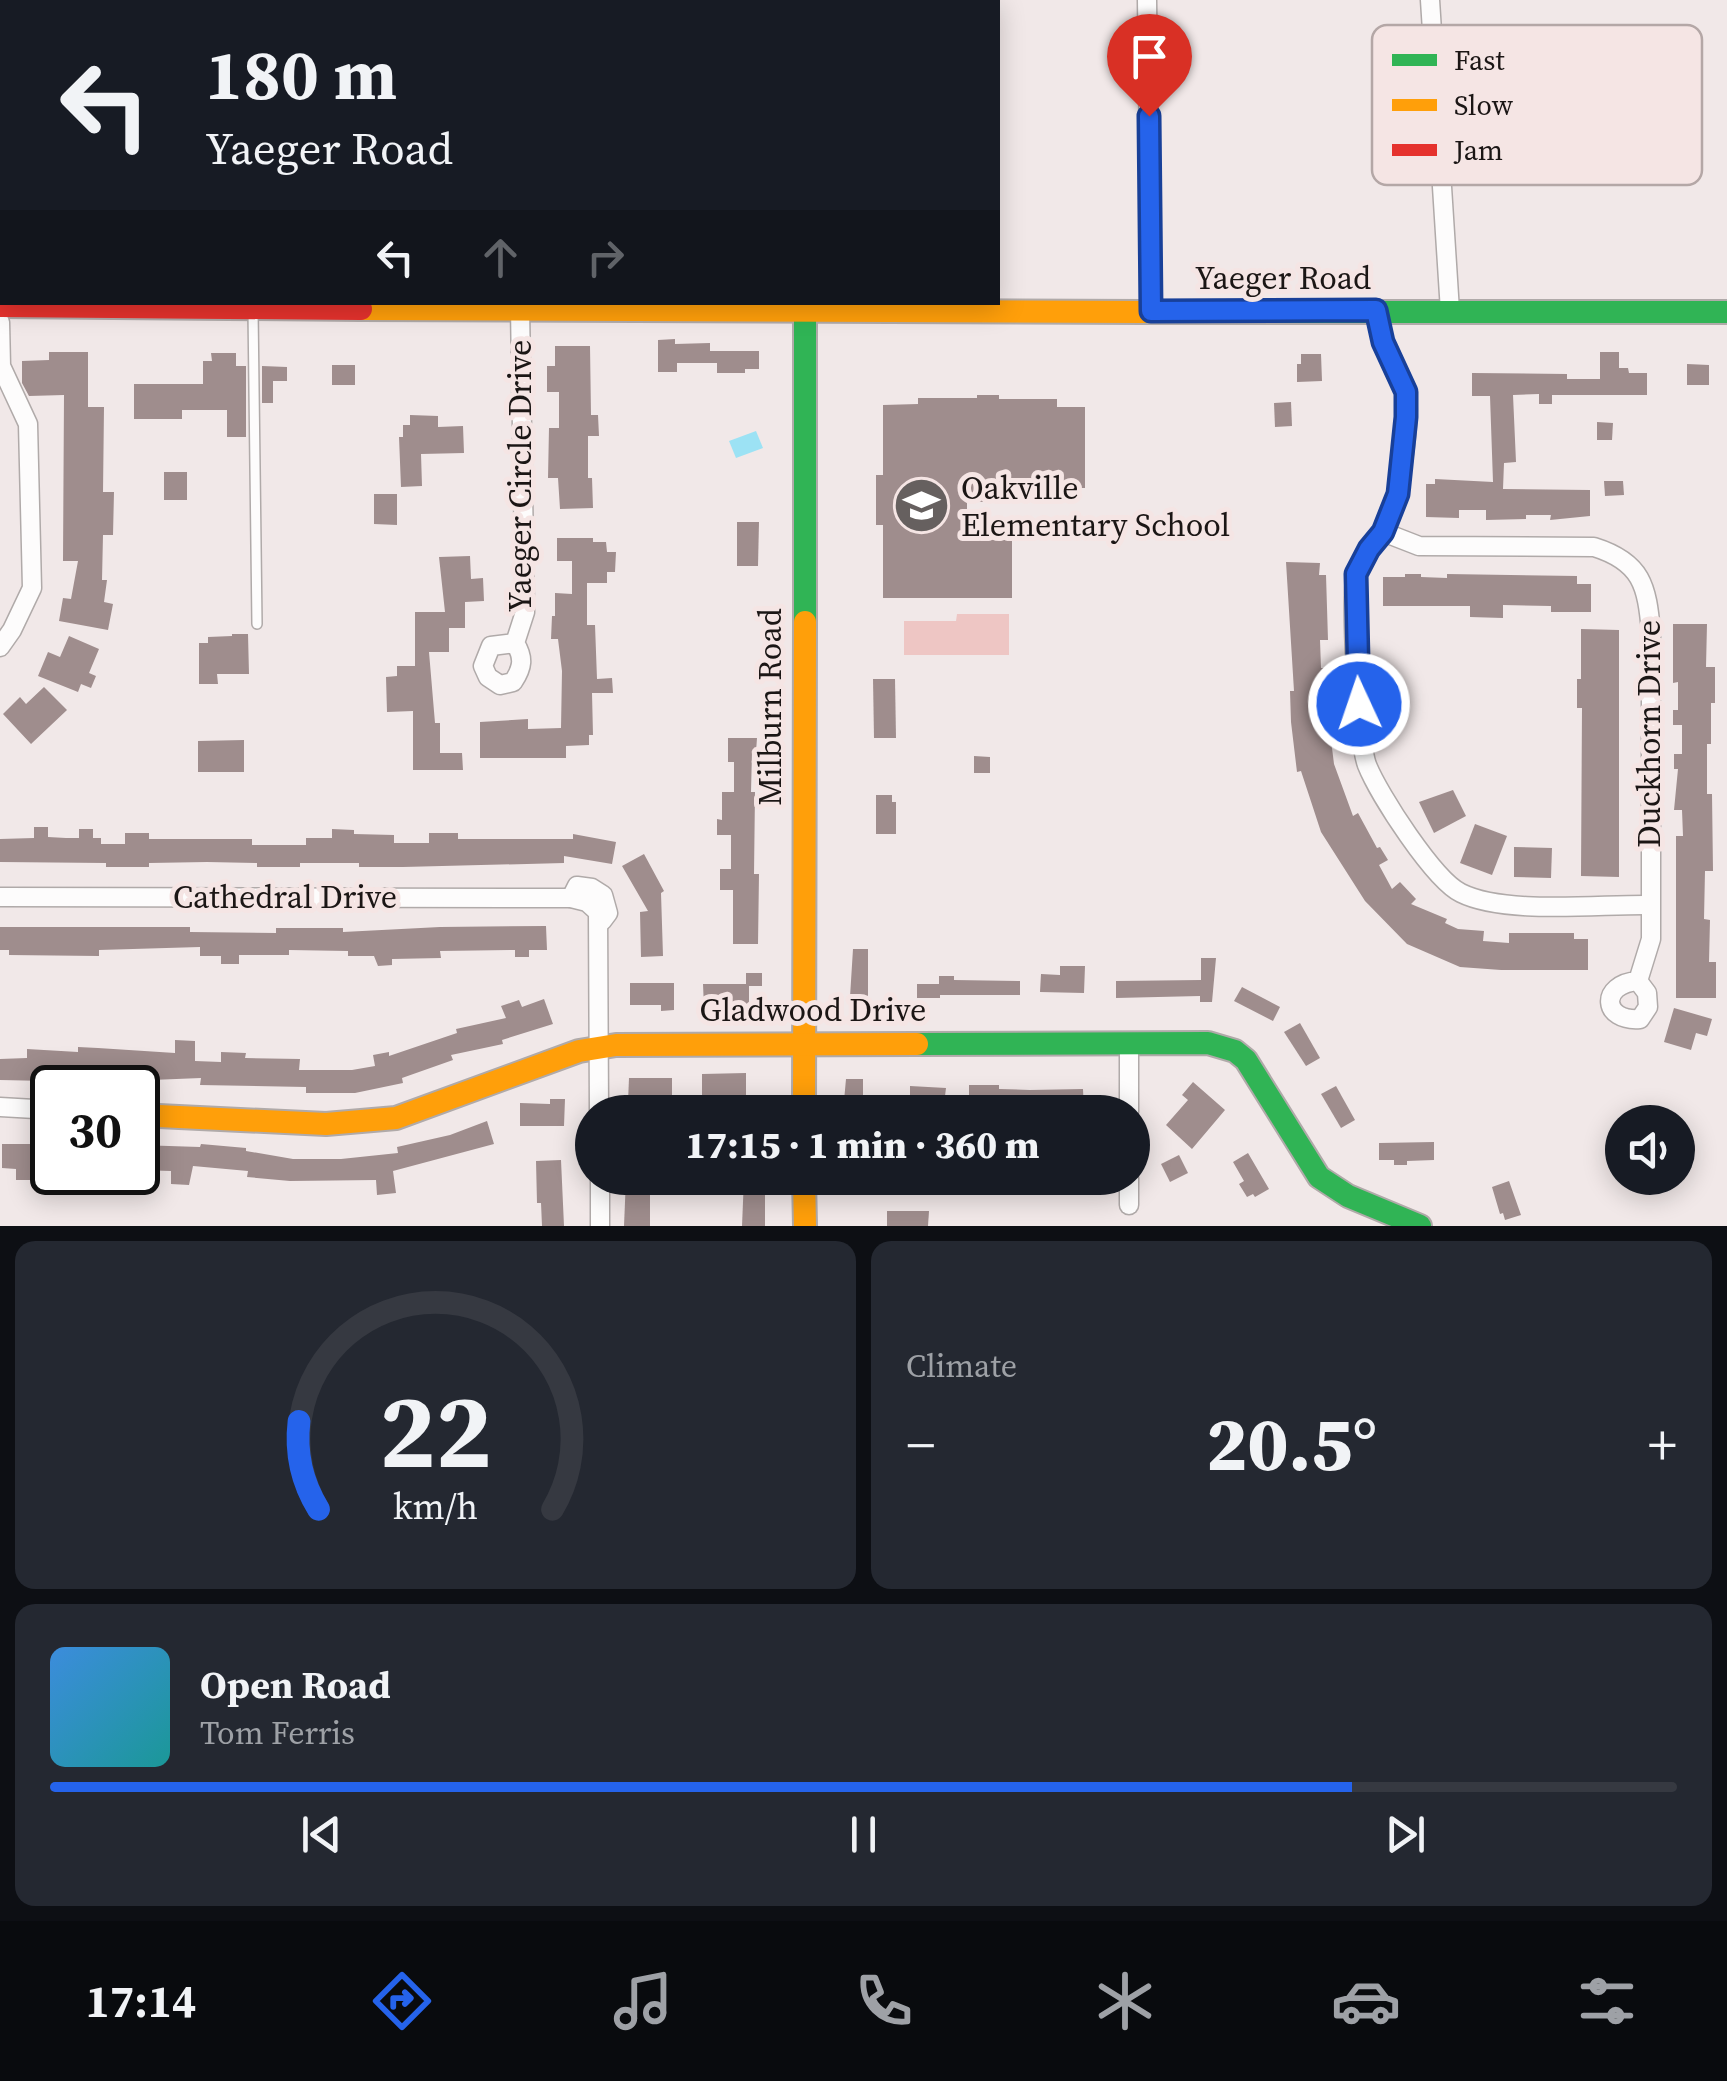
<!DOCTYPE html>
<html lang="en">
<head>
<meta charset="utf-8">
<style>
	body { margin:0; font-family:"Source Serif 4",serif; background:#242831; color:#f1f3f6; height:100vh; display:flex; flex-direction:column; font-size:38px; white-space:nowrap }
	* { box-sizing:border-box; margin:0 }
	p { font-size:32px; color:#9ea1a6 }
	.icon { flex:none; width:55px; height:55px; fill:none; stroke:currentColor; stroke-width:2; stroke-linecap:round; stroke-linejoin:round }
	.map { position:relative; height:1226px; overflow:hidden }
	.drawer { display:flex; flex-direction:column; gap:15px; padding:15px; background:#0d0f14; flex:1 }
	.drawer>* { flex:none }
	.hud { position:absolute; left:0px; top:0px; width:1000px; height:305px; box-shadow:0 5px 25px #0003; background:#171b24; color:#f1f3f6; overflow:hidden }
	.tools { position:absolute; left:1605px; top:1105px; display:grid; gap:20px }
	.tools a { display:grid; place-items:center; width:90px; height:90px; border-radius:50%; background:#171b24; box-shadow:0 5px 25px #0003; font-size:50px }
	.speed { position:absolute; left:30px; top:1065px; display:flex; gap:20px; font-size:50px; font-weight:700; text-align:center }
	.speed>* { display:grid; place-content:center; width:130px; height:130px; border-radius:50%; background:#171b24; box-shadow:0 5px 25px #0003; line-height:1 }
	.speed .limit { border:5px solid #111; border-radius:15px; background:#fff; color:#111 }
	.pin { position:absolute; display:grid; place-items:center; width:85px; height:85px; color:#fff; margin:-102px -42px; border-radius:50% 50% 50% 0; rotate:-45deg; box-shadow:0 0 10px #0007 }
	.pin .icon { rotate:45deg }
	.me { position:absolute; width:110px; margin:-55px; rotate:357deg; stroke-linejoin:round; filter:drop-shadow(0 0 8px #0008) }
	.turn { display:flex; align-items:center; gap:35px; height:210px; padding:0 40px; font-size:45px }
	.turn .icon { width:130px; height:130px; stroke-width:2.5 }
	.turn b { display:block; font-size:70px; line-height:85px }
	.lanes { display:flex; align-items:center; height:95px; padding:0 40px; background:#0003; justify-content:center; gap:50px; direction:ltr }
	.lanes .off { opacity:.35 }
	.big { font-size:75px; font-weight:800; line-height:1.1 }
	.drawer .tile { flex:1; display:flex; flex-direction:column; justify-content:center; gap:15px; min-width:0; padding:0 35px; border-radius:20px; background:#242831 }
	.drawer .dial { align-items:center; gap:0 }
	.dial svg { height:260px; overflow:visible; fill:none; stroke:#363941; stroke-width:7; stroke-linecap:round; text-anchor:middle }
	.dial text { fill:#f1f3f6; stroke:none }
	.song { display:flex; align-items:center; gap:30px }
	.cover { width:120px; height:120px; border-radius:15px; background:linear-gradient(135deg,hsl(210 70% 55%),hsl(180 70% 35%)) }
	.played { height:10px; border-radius:5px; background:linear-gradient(90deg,#2563eb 80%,#363941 80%) }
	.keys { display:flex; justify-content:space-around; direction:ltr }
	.heat { display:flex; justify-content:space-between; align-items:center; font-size:55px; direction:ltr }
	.drawer .tiles { flex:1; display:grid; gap:15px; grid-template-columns:1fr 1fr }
	.tile:last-child { grid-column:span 2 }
	.trip { position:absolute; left:575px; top:1095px; width:575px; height:100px; border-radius:50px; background:#171b24; box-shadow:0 5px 25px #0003; font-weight:800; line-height:100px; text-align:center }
	.tab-bar { display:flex; height:160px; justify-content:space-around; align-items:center; background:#090b0e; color:#9ea1a6 }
	.tab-bar .icon { width:70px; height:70px }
	.tab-bar .current { color:#2563eb }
	.tab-bar b { font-size:45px; color:#f1f3f6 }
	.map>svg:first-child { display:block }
	.green { fill:#eec6c4 }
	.water { fill:#9ce2f4 }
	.building { fill:#9f8d8d }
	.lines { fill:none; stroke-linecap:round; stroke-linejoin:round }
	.lane-casing { stroke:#b0aaa9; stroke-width:12 }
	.street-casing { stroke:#b0aaa9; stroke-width:21 }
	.fast-casing { stroke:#b0aaa9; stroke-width:26 }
	.slow-casing { stroke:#b0aaa9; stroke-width:26 }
	.jam-casing { stroke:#b0aaa9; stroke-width:26 }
	.lane { stroke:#fdfcfc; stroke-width:9 }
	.street { stroke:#fdfcfc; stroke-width:18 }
	.fast { stroke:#30b455; stroke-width:22 }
	.slow { stroke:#ff9f0a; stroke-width:22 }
	.jam { stroke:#e5322d; stroke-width:22 }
	.route-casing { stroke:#184099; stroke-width:25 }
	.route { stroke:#2563eb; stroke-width:18 }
	.labels { text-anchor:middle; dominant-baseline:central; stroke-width:10; stroke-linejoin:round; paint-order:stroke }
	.street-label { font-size:32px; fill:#1b1615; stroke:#f5e5e4 }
	.poi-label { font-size:32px; fill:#1b1615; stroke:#f5e5e4; text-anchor:start }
	.key { fill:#f5e5e4; stroke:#b4a7a6; stroke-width:2.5 }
	.key-label { font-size:28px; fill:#1b1615 }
</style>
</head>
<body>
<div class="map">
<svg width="1727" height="1226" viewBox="0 0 1727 1226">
	<rect width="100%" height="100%" fill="#f1e8e8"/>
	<path class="green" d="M957 614H1009V655H904V621H956Z"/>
	<path class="water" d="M756 431 763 448 736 458 729 441Z"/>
	<g class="building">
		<path d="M675 339V344L710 343V351H759V369H745V373H717V363H677V372H658V340Z"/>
		<path d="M555 346H590L591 415H598L599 436H588V478H592L593 508 560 509 558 478H548L549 428H559V392H547V366H555Z"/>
		<path d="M49 352H88V407H104L103 492H114L113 535H103L102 580H107L104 602 113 604 108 630 59 621 63 598 71 599 78 561H63L64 395 29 396 22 383V361L49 360Z"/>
		<path d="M1600 352H1619V368H1628L1629 373H1647V395H1552V404H1539V394L1513 395 1516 462 1504 463 1503 489 1590 490V516L1550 520 1551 515H1526V519L1486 520V510H1459V518L1426 517V484H1435V479L1493 482 1490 396H1472V373L1567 374V379H1600Z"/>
		<path d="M211 353H236V366H246V437H227V410H182V419H134V384H203V361H212Z"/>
		<path d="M1301 354H1321L1322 381 1297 382V364H1301Z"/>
		<path d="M1687 364 1709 365V385H1687Z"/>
		<rect x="332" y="365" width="23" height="20"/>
		<path d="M262 366 287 367V381H273V403H262Z"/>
		<path d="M977 395H999V399H1057V407H1085V488H985L984 502 967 501V539L1012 540V598H883V525H876V475H883V405L918 404V398H977Z"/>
		<path d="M1291 402 1292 426 1275 427 1274 403Z"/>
		<path d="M410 415 438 416V427L463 426 464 453 421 454 422 486 401 487 399 437H403V425H410Z"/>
		<path d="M1597 422 1613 423 1612 440H1597Z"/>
		<rect x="164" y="472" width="23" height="28"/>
		<path d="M1604 481H1623L1624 495 1605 496Z"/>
		<path d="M374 494H397V525L374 524Z"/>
		<path d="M737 522H759L758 566H737Z"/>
		<path d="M557 538H593V542H606L607 552H616L615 572H607V583H587V625H595L597 679 612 678 613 693H592L593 735H589V745L566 746V758H480V722L528 719V729L561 728 562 671 558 639H551L552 616H555V593L572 594V561H557Z"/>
		<path d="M470 556 471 579 483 578 484 601 465 602V628H449V652H429L435 723H440V753H462L463 770H413V711L387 712 386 677 397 676V666H415V612H445L439 557Z"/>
		<path d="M1286 562 1320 563 1319 575H1326L1328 640H1320L1321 668H1330L1331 705 1321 706 1322 733 1330 732 1334 764 1353 816 1358 813 1377 848 1380 847 1388 860 1379 865 1392 889 1400 882 1416 899 1411 904 1447 919 1445 923 1458 929 1484 931 1483 941 1509 943V933H1574V939H1588V970H1501L1460 967 1407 944 1365 901 1321 832 1301 771 1297 772 1291 722 1290 691H1294Z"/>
		<path d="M1405 574H1421V577L1447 578V574L1577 576V584H1591V612H1551V606L1503 605V618L1470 617V606H1383V577H1405Z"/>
		<path d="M1673 624H1707L1706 667H1715V703H1711V744H1707V794H1712L1713 871H1705L1704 919 1710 920 1709 962H1716V998H1676V836H1683L1682 810H1674L1678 769H1674V754H1682V725H1673V710H1678V682L1673 683Z"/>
		<path d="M1581 629 1619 630V877L1581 876 1582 708H1577V679H1581Z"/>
		<path d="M232 634H248L249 674H217L218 684H199V643H208V637L232 636Z"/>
		<path d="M69 636 99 649 89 673 96 676 91 688 81 684 78 692 38 676 48 652 60 657Z"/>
		<path d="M873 679H895L896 738H874Z"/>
		<path d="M44 687 67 710 31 744 3 714 20 697 26 704Z"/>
		<path d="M728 738H757L756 752H752L751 792H755L754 874H759L758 944H733V890H720V869H731V835H717V819L722 820V792H734V762H728Z"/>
		<path d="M244 740V772H198V741Z"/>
		<path d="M974 756 990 757V773H974Z"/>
		<path d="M1453 790 1466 816 1434 833 1419 802Z"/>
		<path d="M876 795H892V802H896V834H876Z"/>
		<path d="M1475 824 1507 836 1492 875 1460 863Z"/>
		<path d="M34 827H48V837L66 838H79V829H93V838H101V844H125V833H149V839H252V845H306V838H332V829L354 830V834L394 835V843H429V833H458V839H573V834L616 842 612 864 564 856V863L403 867H359V863H300V867H257V863L207 862 149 863V867H106V863L0 862V839L34 838Z"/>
		<path d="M1514 847 1552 848 1551 878 1514 877Z"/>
		<path d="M644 854 664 891 661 893 663 956 641 957 640 912 648 911 622 866Z"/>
		<path d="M546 926 547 950H529V957H515V950L440 951 441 958 392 959V965L378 966 374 956H348V951L289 950V955H239V964H221V956H200V947L99 950V956L9 955V950H0V927H190V932L276 933V928H343V932L440 927Z"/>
		<path d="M853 949H868V997H850Z"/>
		<path d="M1201 958H1216L1212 1002H1200V996L1116 998V981L1201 980Z"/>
		<path d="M1060 966H1085L1084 993 1040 992 1041 974 1060 975Z"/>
		<path d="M746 973H762V986H749V1008H704L703 984H746Z"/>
		<path d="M939 976H954V980L1020 981V995H940V998H917V984H939Z"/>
		<path d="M630 983H674V1010L661 1011V1005H630Z"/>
		<path d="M1242 987 1280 1007 1273 1021 1234 1001Z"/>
		<path d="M544 999 553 1024 502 1040 503 1044 451 1055 453 1060 402 1078 403 1083 355 1093H306V1087L200 1085 201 1078 102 1082V1077L48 1076V1081L0 1080V1059L27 1058V1049L78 1052V1047L98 1048 175 1053V1040L195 1041V1061L221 1062V1052L246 1053 245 1058 300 1059 299 1070H352L375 1066 373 1055 389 1052V1056L457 1033 456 1029 506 1018 501 1006 519 1000 522 1007Z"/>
		<path d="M1674 1008 1712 1019 1707 1036 1696 1033 1691 1050 1664 1042Z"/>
		<path d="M1300 1023 1320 1058 1306 1066 1284 1032Z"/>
		<path d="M746 1073V1096H702V1074Z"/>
		<path d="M629 1078H672V1102H628Z"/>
		<path d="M846 1079H863V1095H873V1107H864V1112H843Z"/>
		<path d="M1193 1082 1225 1110 1192 1149 1166 1125 1188 1100 1182 1095Z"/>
		<path d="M969 1085H999V1089L1030 1090 1083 1089 1084 1112H1040V1106H998V1112H969Z"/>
		<path d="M910 1086 946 1088 943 1112H930V1106H910Z"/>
		<path d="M1336 1086 1355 1120 1341 1128 1321 1094Z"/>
		<path d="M550 1099H565L564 1126H520V1103L550 1104Z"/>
		<path d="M487 1121 494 1144 393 1171 396 1193 377 1195 376 1180 290 1181 247 1177 248 1171 193 1166 189 1185 171 1184V1171L138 1170V1145L200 1147 201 1144 246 1148V1151L293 1159H341L398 1153 397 1147 450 1135Z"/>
		<path d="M1434 1142V1160L1407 1161V1165H1394V1160H1379V1143Z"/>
		<path d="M2 1144H52V1170H47V1180H16V1169L2 1168Z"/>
		<path d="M1248 1153 1269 1189 1255 1197 1253 1194 1247 1197 1239 1184 1244 1181 1233 1162Z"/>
		<path d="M1179 1155 1188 1173 1170 1182 1161 1164Z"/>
		<path d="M561 1160 564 1226H542L541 1203H537L536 1161Z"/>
		<path d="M626 1178H650V1226H624Z"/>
		<path d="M744 1178H765V1226H742Z"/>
		<path d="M1509 1181 1521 1215 1505 1220 1503 1213 1500 1214 1492 1187Z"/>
		<path d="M887 1211H929L928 1226H887Z"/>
	</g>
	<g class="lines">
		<defs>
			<path id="lane" d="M253 310 257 624"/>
			<g id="street">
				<path d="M336 0V2"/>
				<path d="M1147 0 1151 311"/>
				<path d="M1430 0 1450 311"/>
				<path d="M1376 310C1379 325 1382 340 1388 354 1394 368 1405 380 1407 396 1410 426 1399 504 1384 530 1376 545 1361 557 1356 575 1350 600 1358 741 1367 765 1379 795 1434 880 1461 893 1505 915 1600 904 1650 905"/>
				<path d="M0 322 1 366 28 424 32 588 12 630 0 647"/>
				<path d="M1383 532 1419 546 1594 547C1642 562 1647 586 1651 632V939L1638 981 1647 993 1648 1007 1640 1019C1602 1022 1599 984 1638 981"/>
				<path d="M515 643 491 646 483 666 488 677 500 685 513 682C523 667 524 658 515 643L525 612 520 308"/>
				<path d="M0 897 571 898 587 902 598 912 599 1112"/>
				<path d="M571 898 577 886 592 888 603 895 608 913 602 921"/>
				<path d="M1129 1044V1112"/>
				<path d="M0 1107 52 1110"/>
				<path d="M600 1178V1226"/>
				<path d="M1129 1205V1178"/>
			</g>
			<g id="fast">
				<path d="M1144 312H1727"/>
				<path d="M805 622V302"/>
				<path d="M917 1044 1208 1043 1235 1051 1246 1060 1319 1177 1348 1196 1420 1226"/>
			</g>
			<g id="slow">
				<path d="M361 309 1144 312"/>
				<path d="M804 1112 805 622"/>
				<path d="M138 1115 326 1124 396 1118 579 1051 616 1045 917 1044"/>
				<path d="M804 1178 805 1226"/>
			</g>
			<g id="jam">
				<path d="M798 0V2"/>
				<path d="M0 306 361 309"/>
			</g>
		</defs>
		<use href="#lane" class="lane-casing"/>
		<use href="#street" class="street-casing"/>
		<use href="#fast" class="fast-casing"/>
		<use href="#slow" class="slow-casing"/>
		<use href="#jam" class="jam-casing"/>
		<use href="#lane" class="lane"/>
		<use href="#street" class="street"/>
		<use href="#fast" class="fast"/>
		<use href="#slow" class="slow"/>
		<use href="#jam" class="jam"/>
	</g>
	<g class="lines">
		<defs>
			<path id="route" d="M1149 116 1151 311 1376 310 1383 342 1406 392V417L1398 494 1383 532 1369 549 1356 574 1359 704"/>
		</defs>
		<use href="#route" class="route-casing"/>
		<use href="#route" class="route"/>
	</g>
	<defs>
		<symbol id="school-disc" viewBox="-11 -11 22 22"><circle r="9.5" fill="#66605f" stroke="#f5e5e4"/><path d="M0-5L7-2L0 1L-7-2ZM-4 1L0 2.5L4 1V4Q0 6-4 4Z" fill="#fff"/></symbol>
	</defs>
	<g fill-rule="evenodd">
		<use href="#school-disc" x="890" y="474" width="63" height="63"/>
	</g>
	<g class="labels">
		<g class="street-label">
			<text x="1283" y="278">Yaeger Road</text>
			<text transform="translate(520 476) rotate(-90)">Yaeger Circle Drive</text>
			<text transform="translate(770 707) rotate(-90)">Milburn Road</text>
			<text transform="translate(1649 734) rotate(-90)">Duckhorn Drive</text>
			<text x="285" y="897">Cathedral Drive</text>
			<text x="813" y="1010">Gladwood Drive</text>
		</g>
		<g class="poi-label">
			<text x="961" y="488">Oakville<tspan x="961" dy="37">Elementary School</tspan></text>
		</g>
	</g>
	<rect x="1372" y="25" width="330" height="160" rx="15" class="key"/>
	<rect x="1392" y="54" width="45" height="12" fill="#30b455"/>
	<rect x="1392" y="99" width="45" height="12" fill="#ff9f0a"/>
	<rect x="1392" y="144" width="45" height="12" fill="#e5322d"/>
	<g class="key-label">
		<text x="1454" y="70">Fast</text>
		<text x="1454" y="115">Slow</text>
		<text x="1454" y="160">Jam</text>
	</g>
</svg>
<div class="tools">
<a><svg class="icon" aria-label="sound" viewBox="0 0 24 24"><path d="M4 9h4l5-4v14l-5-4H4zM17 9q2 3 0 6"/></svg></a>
</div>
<div class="speed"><div class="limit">30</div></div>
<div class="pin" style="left:1149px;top:116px;background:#d93025"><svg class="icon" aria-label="arrive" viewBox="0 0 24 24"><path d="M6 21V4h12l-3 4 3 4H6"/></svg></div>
<svg class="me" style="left:1359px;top:704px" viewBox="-20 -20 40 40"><circle r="17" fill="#2563eb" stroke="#fff" stroke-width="3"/><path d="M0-11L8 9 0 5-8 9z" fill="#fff"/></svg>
<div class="trip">17:15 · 1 min · 360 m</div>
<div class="hud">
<div class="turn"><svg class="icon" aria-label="left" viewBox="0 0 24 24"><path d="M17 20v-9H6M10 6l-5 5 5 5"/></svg><div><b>180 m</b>Yaeger Road</div></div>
<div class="lanes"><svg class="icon" aria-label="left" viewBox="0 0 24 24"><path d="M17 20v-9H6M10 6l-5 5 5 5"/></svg><svg class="icon off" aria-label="ahead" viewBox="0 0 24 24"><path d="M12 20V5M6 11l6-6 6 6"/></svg><svg class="icon off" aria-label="right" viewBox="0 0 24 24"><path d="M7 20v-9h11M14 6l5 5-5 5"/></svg></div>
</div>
</div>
<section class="drawer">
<div class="tiles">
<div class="tile dial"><svg viewBox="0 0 100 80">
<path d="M14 69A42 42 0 1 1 86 69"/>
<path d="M14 69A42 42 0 0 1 8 42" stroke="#2563eb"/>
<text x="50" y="56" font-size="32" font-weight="700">22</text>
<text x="50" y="72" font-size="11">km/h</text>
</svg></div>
<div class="tile"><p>Climate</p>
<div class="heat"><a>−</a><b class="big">20.5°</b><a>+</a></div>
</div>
<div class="tile">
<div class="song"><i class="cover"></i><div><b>Open Road</b><p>Tom Ferris</p></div></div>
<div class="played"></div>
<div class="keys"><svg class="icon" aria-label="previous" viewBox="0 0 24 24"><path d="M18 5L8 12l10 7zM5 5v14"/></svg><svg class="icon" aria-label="pause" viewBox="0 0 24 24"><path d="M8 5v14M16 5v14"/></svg><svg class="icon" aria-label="next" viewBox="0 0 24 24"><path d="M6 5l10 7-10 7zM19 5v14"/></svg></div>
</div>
</div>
</section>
<nav class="tab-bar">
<b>17:14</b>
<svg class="icon current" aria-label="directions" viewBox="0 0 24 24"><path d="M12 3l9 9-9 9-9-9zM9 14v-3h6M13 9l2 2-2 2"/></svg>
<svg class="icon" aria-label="music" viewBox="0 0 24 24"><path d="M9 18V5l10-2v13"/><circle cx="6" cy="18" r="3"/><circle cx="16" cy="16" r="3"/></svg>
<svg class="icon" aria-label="phone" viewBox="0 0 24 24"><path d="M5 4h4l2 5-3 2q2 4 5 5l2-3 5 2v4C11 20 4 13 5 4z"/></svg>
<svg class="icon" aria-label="climate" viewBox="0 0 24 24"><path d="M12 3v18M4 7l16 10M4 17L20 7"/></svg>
<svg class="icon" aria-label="car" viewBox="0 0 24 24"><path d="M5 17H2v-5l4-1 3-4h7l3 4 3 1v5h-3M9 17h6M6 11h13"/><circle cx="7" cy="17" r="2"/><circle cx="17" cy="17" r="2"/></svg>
<svg class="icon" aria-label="filters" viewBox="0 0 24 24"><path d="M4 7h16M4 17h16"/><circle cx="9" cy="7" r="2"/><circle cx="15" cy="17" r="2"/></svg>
</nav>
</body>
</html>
